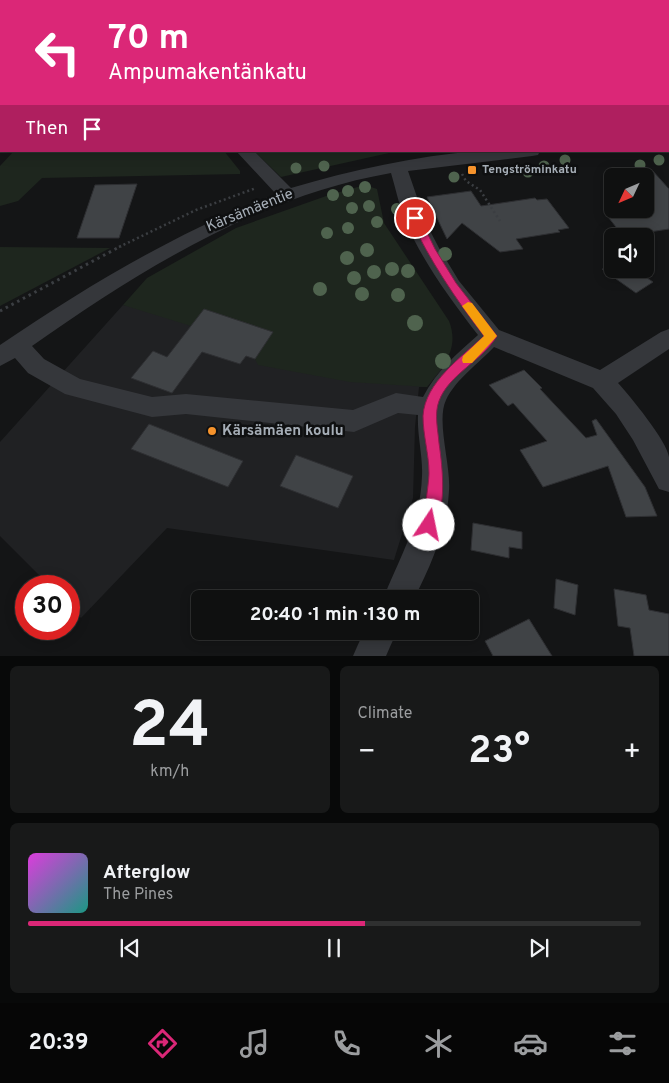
<!DOCTYPE html>
<html lang="en">
<head>
<meta charset="utf-8">
<style>
	body { margin:0; font-family:Overpass,sans-serif; background:#181919; color:#f1f3f6; height:100vh; display:flex; flex-direction:column; font-size:19px; white-space:nowrap }
	* { box-sizing:border-box; margin:0 }
	p { font-size:16px; color:#9b9d9f }
	.icon { flex:none; width:28px; height:28px; fill:none; stroke:currentColor; stroke-width:2; stroke-linecap:round; stroke-linejoin:round }
	.map { position:relative; height:656px; overflow:hidden }
	.sheet { display:flex; flex-direction:column; gap:10px; padding:10px; background:#080909; flex:1 }
	.sheet>* { flex:none }
	.banner { position:absolute; left:0px; top:0px; width:670px; height:152px; box-shadow:0 2px 12px #0003,0 0 0 1px #2f3030; background:#db2777; color:#fff; overflow:hidden }
	.needle { width:32px; rotate:226deg }
	.controls { position:absolute; left:604px; top:168px; display:grid; gap:10px }
	.controls a { display:grid; place-items:center; width:50px; height:50px; border-radius:8px; background:#0f1010; box-shadow:0 2px 12px #0003,0 0 0 1px #2f3030; font-size:25px }
	.speed { position:absolute; left:15px; top:575px; display:flex; gap:10px; font-size:25px; font-weight:700; text-align:center }
	.speed>* { display:grid; place-content:center; width:65px; height:65px; border-radius:50%; background:#0f1010; box-shadow:0 2px 12px #0003,0 0 0 1px #2f3030; line-height:1 }
	.speed .limit { border:8px solid #d22; background:#fff; color:#111 }
	.pin { position:absolute; display:grid; place-items:center; width:42px; height:42px; color:#fff; margin:-21px; border:2px solid #fff; border-radius:50%; box-shadow:0 1px 5px #0007 }
	.me { position:absolute; width:55px; margin:-28px; rotate:11deg; stroke-linejoin:round; filter:drop-shadow(0 0 4px #0008) }
	.turn { display:flex; align-items:center; gap:18px; height:105px; padding:0 25px; font-size:22px }
	.turn .icon { width:65px; height:65px; stroke-width:2.5 }
	.turn b { display:block; font-size:35px; line-height:42px }
	.then { display:flex; align-items:center; height:48px; padding:0 25px; background:#0003; gap:10px; font-size:19px }
	.big { font-size:38px; font-weight:700; line-height:1.1 }
	.sheet .widget { flex:1; display:flex; flex-direction:column; justify-content:center; gap:8px; min-width:0; padding:0 18px; border-radius:8px; background:#181919 }
	.sheet .dial { align-items:center; gap:0 }
	.dial b { font-size:65px; line-height:1 }
	.song { display:flex; align-items:center; gap:15px }
	.cover { width:60px; height:60px; border-radius:8px; background:linear-gradient(135deg,hsl(300 70% 55%),hsl(170 70% 35%)) }
	.played { height:5px; border-radius:2px; background:linear-gradient(90deg,#db2777 55%,#2f3030 55%) }
	.keys { display:flex; justify-content:space-around; direction:ltr }
	.heat { display:flex; justify-content:space-between; align-items:center; font-size:28px; direction:ltr }
	.sheet .tiles { flex:1; display:grid; gap:10px; grid-template-columns:1fr 1fr }
	.widget:last-child { grid-column:span 2 }
	.trip { position:absolute; left:191px; top:590px; width:288px; height:50px; border-radius:8px; background:#0f1010; box-shadow:0 2px 12px #0003,0 0 0 1px #2f3030; font-weight:700; line-height:50px; text-align:center }
	.tabs { display:flex; height:80px; justify-content:space-around; align-items:center; background:#060606; color:#9b9d9f }
	.tabs .icon { width:35px; height:35px }
	.tabs .active { color:#db2777 }
	.tabs b { font-size:22px; color:#f1f3f6 }
	.map>svg:first-child { display:block }
	.built { fill:#202123 }
	.green { fill:#1e261e }
	.building { fill:#404346; stroke:#2e2f32 }
	.lines { fill:none; stroke-linecap:round; stroke-linejoin:round }
	.path-far1 { stroke:#3b3e42; stroke-width:2.5; stroke-dasharray:2 3; stroke-linecap:butt }
	.path { stroke:#3b3e42; stroke-width:3; stroke-dasharray:2.5 4; stroke-linecap:butt }
	.minor { fill:#35373b; fill-rule:evenodd }
	.tree { fill:#4f634e }
	.route { fill:#db2777; stroke:#8e194d }
	.slow { fill:#f59e0b }
	.poi-dot { fill:#f6932c; stroke:#0f1011; stroke-width:2 }
	.labels { text-anchor:middle; dominant-baseline:central; stroke-width:5; stroke-linejoin:round; paint-order:stroke }
	.far-poi-label { font-size:12px; font-weight:bold; fill:#a6aeb7; stroke:#0f1011; text-anchor:start }
	.street-label { font-size:15px; fill:#a6aeb7; stroke:#0f1011 }
	.poi-label { font-size:15px; font-weight:bold; fill:#a6aeb7; stroke:#0f1011; text-anchor:start }
</style>
</head>
<body>
<div class="map">
<svg width="669" height="656" viewBox="0 0 669 656">
	<rect width="100%" height="100%" fill="#141516"/>
	<g class="built">
		<path d="M0 0H558L560 1H1L0 82Z"/>
		<path d="M123 305 446 364 427 387H419L415 427 413 498 394 560 167 528 81 618 69 605V586H50L0 536V442Z"/>
	</g>
	<g class="green">
		<path d="M14 151H224L240 171V174L42 178 18 201 0 206V166Z"/>
		<path d="M254 151H398L281 177Z"/>
		<path d="M365 185 377 189 384 223 449 321C460 349 443 366 427 387L350 382 258 365 255 359 272 333 191 326 123 305 147 278 236 228 329 195Z"/>
		<path d="M0 247 110 248 0 306Z"/>
	</g>
	<g class="building">
		<path d="M652 170 669 189V229L623 236 605 213 632 209H645V176H616L614 174Z"/>
		<path d="M137 184 119 238H77L95 185Z"/>
		<path d="M471 191 481 206 535 198 537 200 547 199 569 228 558 230 560 232 516 239 523 249 500 252 462 223 447 239 427 197Z"/>
		<path d="M602 269H634L653 282 636 293Z"/>
		<path d="M204 309 273 332 255 359 246 356 240 364 202 352 172 393 131 378 153 351 167 357Z"/>
		<path d="M524 370 542 388 540 389 586 438 597 435 592 421 596 419 645 487 657 516 626 517 608 466 543 487 520 450 547 441 513 403 508 406 489 385Z"/>
		<path d="M149 424 243 461 228 487 131 449Z"/>
		<path d="M296 455 353 476 338 508 280 486Z"/>
		<path d="M473 523 522 532V549L509 547V558L471 550Z"/>
		<path d="M556 579 578 585 575 615 554 608Z"/>
		<path d="M614 589 646 595 649 610 669 614V656H634L630 628 618 626Z"/>
		<path d="M529 619 552 656H493L485 641Z"/>
	</g>
	<g class="lines">
		<g class="path-far1">
			<path d="M462 174 466 181 480 190 500 221"/>
			<path d="M119 247 196 210 256 188"/>
		</g>
		<path class="path" d="M0 311 121 246"/>
		<g class="minor">
			<path d="M577 0H590L591 1H578Z"/>
			<path d="M1 114V124L0 125V115Z"/>
			<path d="M236 151H254L291 188C352 170 415 156 479 151 499 150 520 151 540 151L538 155 532 156 408 171 426 223 439 248 459 281 499 330 600 370 661 332 669 329V349L618 383C630 396 667 441 669 457 669 468 669 481 669 492L659 489 633 440 616 414 593 388 494 347C479 363 456 379 446 400 436 421 451 465 449 491 447 529 431 565 414 599H383C401 554 420 526 422 476 423 456 417 436 418 415L398 413 354 432 186 414 152 417 65 394 28 373 15 358 0 366V345C87 286 177 232 276 194ZM391 173C396 190 400 209 407 225 425 265 451 300 478 335 457 354 436 371 423 397L396 393 353 410 186 394 152 397 80 379 44 359 32 346C140 270 259 196 391 173Z"/>
			<path d="M364 631H397L386 656H353Z"/>
		</g>
	</g>
	<g class="tree">
		<circle cx="565" cy="160" r="5.5"/>
		<circle cx="659" cy="160" r="5.5"/>
		<circle cx="640" cy="165" r="5.5"/>
		<circle cx="324" cy="166" r="5.5"/>
		<circle cx="544" cy="166" r="5.5"/>
		<circle cx="296" cy="168" r="5.5"/>
		<circle cx="528" cy="172" r="5.5"/>
		<circle cx="454" cy="177" r="5.5"/>
		<circle cx="365" cy="187" r="6"/>
		<circle cx="348" cy="191" r="6"/>
		<circle cx="333" cy="195" r="6"/>
		<circle cx="369" cy="206" r="6"/>
		<circle cx="352" cy="208" r="6"/>
		<circle cx="397" cy="209" r="6"/>
		<circle cx="377" cy="222" r="6"/>
		<circle cx="348" cy="228" r="6"/>
		<circle cx="404" cy="228" r="6"/>
		<circle cx="327" cy="233" r="6"/>
		<circle cx="367" cy="250" r="7"/>
		<circle cx="445" cy="254" r="7"/>
		<circle cx="347" cy="258" r="7"/>
		<circle cx="392" cy="269" r="7"/>
		<circle cx="408" cy="271" r="7"/>
		<circle cx="374" cy="272" r="7"/>
		<circle cx="354" cy="278" r="7"/>
		<circle cx="320" cy="289" r="7"/>
		<circle cx="362" cy="294" r="7"/>
		<circle cx="398" cy="295" r="7"/>
		<circle cx="415" cy="323" r="8"/>
		<circle cx="443" cy="361" r="8"/>
	</g>
	<path class="route" d="M415 215 420 218 435 249 456 283 497 336C482 361 449 374 439 401 434 414 438 430 439 443 443 471 446 503 435 530L429 532 424 530C422 523 429 485 429 473 429 454 423 435 423 416 425 382 462 357 484 336 455 298 430 261 410 218Z"/>
	<path class="slow" d="M468 302 472 303 497 336 472 363H463L462 360 463 356 484 336 462 306Z"/>
	<g class="poi-dot">
		<rect x="467" y="165" width="10" height="10" rx="2.5"/>
		<circle cx="212" cy="431" r="5"/>
	</g>
	<g class="labels">
		<g class="far-poi-label">
			<text x="482" y="170">Tengströminkatu</text>
		</g>
		<g class="street-label">
			<text transform="translate(250 211) rotate(-22)">Kärsämäentie</text>
		</g>
		<g class="poi-label">
			<text x="222" y="431">Kärsämäen koulu</text>
		</g>
	</g>
</svg>
<div class="controls">
<a><svg class="needle" viewBox="-14 -14 28 28"><path d="M0-13l5 13h-10z" fill="#e53935"/><path d="M0 13l5-13h-10z" fill="#9b9d9f"/></svg></a>
<a><svg class="icon" aria-label="sound" viewBox="0 0 24 24"><path d="M4 9h4l5-4v14l-5-4H4zM17 9q2 3 0 6"/></svg></a>
</div>
<div class="speed"><div class="limit">30</div></div>
<div class="pin" style="left:415px;top:218px;background:#d93025"><svg class="icon" aria-label="arrive" viewBox="0 0 24 24"><path d="M6 21V4h12l-3 4 3 4H6"/></svg></div>
<svg class="me" style="left:429px;top:525px" viewBox="-20 -20 40 40"><circle r="19" fill="#fff"/><path d="M0-13L10 11 0 6-10 11z" fill="#db2777"/></svg>
<div class="trip">20:40 · 1 min · 130 m</div>
<div class="banner">
<div class="turn"><svg class="icon" aria-label="left" viewBox="0 0 24 24"><path d="M17 20v-9H6M10 6l-5 5 5 5"/></svg><div><b>70 m</b>Ampumakentänkatu</div></div>
<div class="then">Then<svg class="icon" aria-label="arrive" viewBox="0 0 24 24"><path d="M6 21V4h12l-3 4 3 4H6"/></svg></div>
</div>
</div>
<section class="sheet">
<div class="tiles">
<div class="widget dial"><b>24</b><p>km/h</p></div>
<div class="widget"><p>Climate</p>
<div class="heat"><a>−</a><b class="big">23°</b><a>+</a></div>
</div>
<div class="widget">
<div class="song"><i class="cover"></i><div><b>Afterglow</b><p>The Pines</p></div></div>
<div class="played"></div>
<div class="keys"><svg class="icon" aria-label="previous" viewBox="0 0 24 24"><path d="M18 5L8 12l10 7zM5 5v14"/></svg><svg class="icon" aria-label="pause" viewBox="0 0 24 24"><path d="M8 5v14M16 5v14"/></svg><svg class="icon" aria-label="next" viewBox="0 0 24 24"><path d="M6 5l10 7-10 7zM19 5v14"/></svg></div>
</div>
</div>
</section>
<nav class="tabs">
<b>20:39</b>
<svg class="icon active" aria-label="directions" viewBox="0 0 24 24"><path d="M12 3l9 9-9 9-9-9zM9 14v-3h6M13 9l2 2-2 2"/></svg>
<svg class="icon" aria-label="music" viewBox="0 0 24 24"><path d="M9 18V5l10-2v13"/><circle cx="6" cy="18" r="3"/><circle cx="16" cy="16" r="3"/></svg>
<svg class="icon" aria-label="phone" viewBox="0 0 24 24"><path d="M5 4h4l2 5-3 2q2 4 5 5l2-3 5 2v4C11 20 4 13 5 4z"/></svg>
<svg class="icon" aria-label="climate" viewBox="0 0 24 24"><path d="M12 3v18M4 7l16 10M4 17L20 7"/></svg>
<svg class="icon" aria-label="car" viewBox="0 0 24 24"><path d="M5 17H2v-5l4-1 3-4h7l3 4 3 1v5h-3M9 17h6M6 11h13"/><circle cx="7" cy="17" r="2"/><circle cx="17" cy="17" r="2"/></svg>
<svg class="icon" aria-label="filters" viewBox="0 0 24 24"><path d="M4 7h16M4 17h16"/><circle cx="9" cy="7" r="2"/><circle cx="15" cy="17" r="2"/></svg>
</nav>
</body>
</html>
